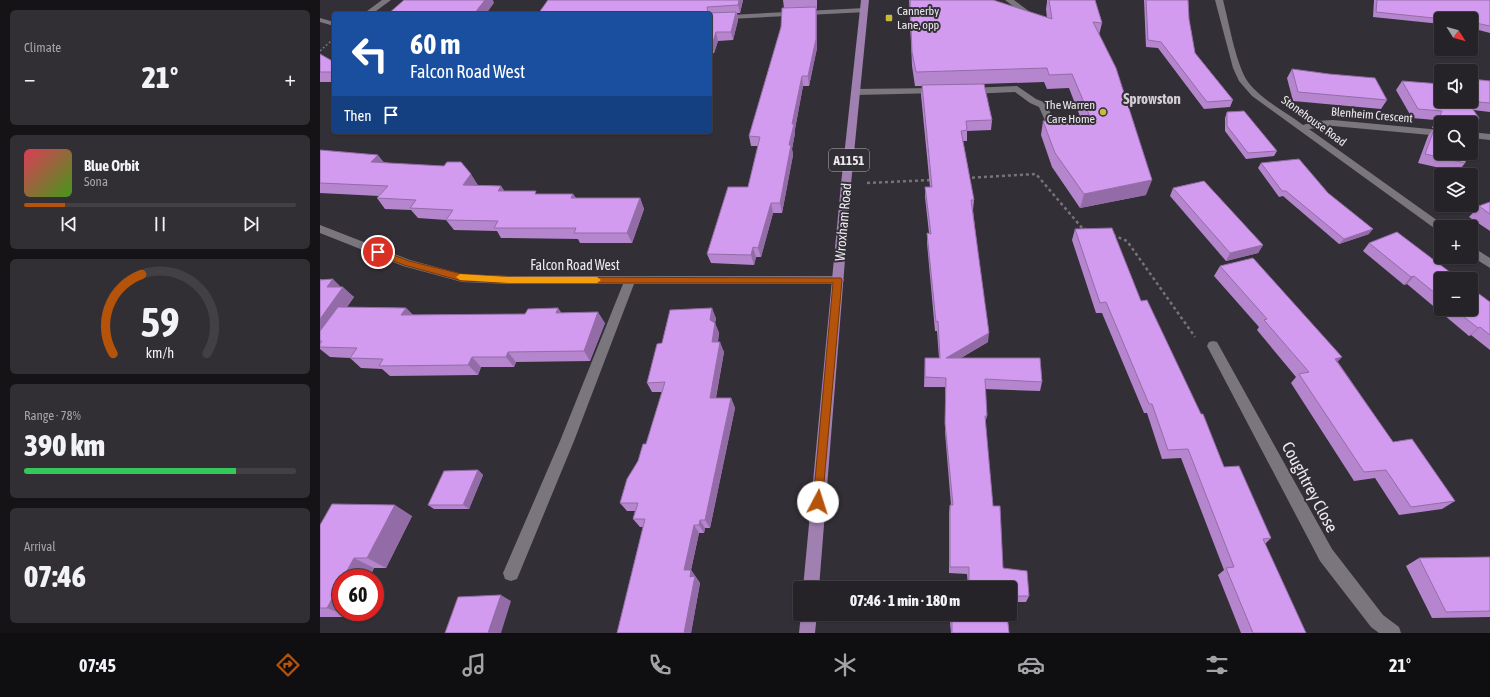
<!DOCTYPE html>
<html lang="en">
<head>
<meta charset="utf-8">
<style>
	body { margin:0; font-family:"Asap Condensed",sans-serif; background:#322f34; color:#f1f3f6; height:100vh; display:flex; flex-direction:column; font-size:15px; white-space:nowrap }
	* { box-sizing:border-box; margin:0 }
	p { font-size:13px; color:#a4a4a8 }
	.icon { flex:none; width:22px; height:22px; fill:none; stroke:currentColor; stroke-width:2; stroke-linecap:round; stroke-linejoin:round }
	.map { position:relative; flex:1; overflow:hidden }
	.side { display:flex; flex-direction:column; gap:10px; padding:10px; background:#151316; width:320px }
	.side>* { flex:none }
	.hud { position:absolute; left:12px; top:12px; width:380px; height:122px; border-radius:4px; box-shadow:0 1px 3px #0004,0 0 0 1px #424045; background:#1a4fa0; color:#fff; overflow:hidden }
	.needle { width:26px; rotate:127deg }
	.buttons { position:absolute; left:1114px; top:12px; display:grid; gap:8px }
	.buttons a { display:grid; place-items:center; width:44px; height:44px; border-radius:4px; background:#262328; box-shadow:0 1px 3px #0004,0 0 0 1px #424045; font-size:20px }
	.speed { position:absolute; left:12px; top:569px; display:flex; gap:8px; font-size:20px; font-weight:700; text-align:center }
	.speed>* { display:grid; place-content:center; width:52px; height:52px; border-radius:50%; background:#262328; box-shadow:0 1px 3px #0004,0 0 0 1px #424045; line-height:1 }
	.speed .limit { border:6px solid #d22; background:#fff; color:#111 }
	.pin { position:absolute; display:grid; place-items:center; width:34px; height:34px; color:#fff; margin:-17px; border:2px solid #fff; border-radius:50%; box-shadow:0 1px 4px #0007 }
	.me { position:absolute; width:44px; margin:-22px; rotate:5deg; stroke-linejoin:round; filter:drop-shadow(0 0 3px #0008) }
	.turn { display:flex; align-items:center; gap:14px; height:84px; padding:0 12px; font-size:18px }
	.turn .icon { width:52px; height:52px; stroke-width:2.5 }
	.turn b { display:block; font-size:28px; line-height:34px }
	.then { display:flex; align-items:center; height:38px; padding:0 12px; background:#0003; gap:8px; font-size:15px }
	.big { font-size:30px; font-weight:800; line-height:1.1 }
	.side .card { flex:1; display:flex; flex-direction:column; justify-content:center; gap:6px; min-width:0; padding:0 14px; border-radius:6px; background:#322f34 }
	.side .dial { align-items:center; gap:0 }
	.dial svg { height:104px; overflow:visible; fill:none; stroke:#424045; stroke-width:7; stroke-linecap:round; text-anchor:middle }
	.dial text { fill:#f1f3f6; stroke:none }
	.song { display:flex; align-items:center; gap:12px }
	.cover { width:48px; height:48px; border-radius:6px; background:linear-gradient(135deg,hsl(350 70% 55%),hsl(100 70% 35%)) }
	.played { height:4px; border-radius:2px; background:linear-gradient(90deg,#b45309 15%,#424045 15%) }
	.keys { display:flex; justify-content:space-around; direction:ltr }
	.heat { display:flex; justify-content:space-between; align-items:center; font-size:22px; direction:ltr }
	.charge { height:6px; border-radius:3px; background:linear-gradient(90deg,#34c759 78%,#424045 0) }
	.trip { position:absolute; left:473px; top:581px; width:224px; height:40px; border-radius:4px; background:#262328; box-shadow:0 1px 3px #0004,0 0 0 1px #424045; font-weight:800; line-height:40px; text-align:center }
	.dock { display:flex; height:64px; justify-content:space-around; align-items:center; background:#0f0e10; color:#a4a4a8 }
	.dock .icon { width:28px; height:28px }
	.dock .current { color:#b45309 }
	.dock b { font-size:18px; color:#f1f3f6 }
	main { display:flex; flex:1; min-height:0 }
	.map>svg:first-child { display:block }
	.lines { fill:none; stroke-linecap:round; stroke-linejoin:round }
	.path-far1 { stroke:#767379; stroke-width:1.5; stroke-dasharray:2 2; stroke-linecap:butt }
	.path { stroke:#767379; stroke-width:2.5; stroke-dasharray:3 3; stroke-linecap:butt }
	.minor { fill:#7b767e; fill-rule:evenodd }
	.major { fill:#a07fb1; fill-rule:evenodd }
	.wall { fill:#b585ce }
	.shaded-wall { fill:#936ca7 }
	.building { fill:#d29bef; stroke:#936ca7 }
	.route { fill:#b45309; stroke:#753606 }
	.slow { fill:#f59e0b }
	.poi-dot { fill:#c8bb3b; stroke:#332f36; stroke-width:1.5 }
	.labels { text-anchor:middle; dominant-baseline:central; stroke-width:4; stroke-linejoin:round; paint-order:stroke }
	.far-poi-label { font-size:12px; fill:#edeaef; stroke:#332f36; text-anchor:start }
	.far-street-label { font-size:12px; fill:#edeaef; stroke:#332f36 }
	.shield { fill:#332f36; stroke:#b5b2b8; stroke-width:1 }
	.shield-label { font-size:13px; font-weight:bold; fill:#edeaef }
	.street-label { font-size:14px; fill:#edeaef; stroke:#332f36 }
	.far-district-label { font-size:15px; font-weight:bold; fill:#d3cdd6; stroke:#332f36 }
	.near-street-label { font-size:17px; fill:#edeaef; stroke:#332f36 }
</style>
</head>
<body>
<main>
<section class="side">
<div class="card"><p>Climate</p>
<div class="heat"><a>−</a><b class="big">21°</b><a>+</a></div>
</div>
<div class="card">
<div class="song"><i class="cover"></i><div><b>Blue Orbit</b><p>Sona</p></div></div>
<div class="played"></div>
<div class="keys"><svg class="icon" aria-label="previous" viewBox="0 0 24 24"><path d="M18 5L8 12l10 7zM5 5v14"/></svg><svg class="icon" aria-label="pause" viewBox="0 0 24 24"><path d="M8 5v14M16 5v14"/></svg><svg class="icon" aria-label="next" viewBox="0 0 24 24"><path d="M6 5l10 7-10 7zM19 5v14"/></svg></div>
</div>
<div class="card dial"><svg viewBox="0 0 100 80">
<path d="M14 69A42 42 0 1 1 86 69"/>
<path d="M14 69A42 42 0 0 1 36 8" stroke="#b45309"/>
<text x="50" y="56" font-size="32" font-weight="700">59</text>
<text x="50" y="72" font-size="11">km/h</text>
</svg></div>
<div class="card"><p>Range · 78%</p><b class="big">390 km</b><div class="charge"></div></div>
<div class="card"><p>Arrival</p><b class="big">07:46</b></div>
</section>
<div class="map">
<svg width="1170" height="633" viewBox="0 0 1170 633">
	<rect width="100%" height="100%" fill="#332f36"/>
	<g class="lines">
		<path class="path-far1" d="M0 51 11 41"/>
		<g class="path">
			<path d="M646 178 716 174 763 229H766"/>
			<path d="M547 183 612 180"/>
			<path d="M793 235 807 241 875 337"/>
		</g>
		<g class="minor">
			<path d="M62 0H71L52 14H43Z"/>
			<path d="M685 0H694L714 15 707 17Z"/>
			<path d="M895 0H903C909 23 915 59 926 79 937 97 967 113 983 125L996 121 1013 120 1121 130V136L1013 126 989 129 1125 226 1121 227V233L932 96 919 81 913 68Z"/>
			<path d="M544 8H547V12L390 20V16Z"/>
			<path d="M0 18 14 22V26L0 22Z"/>
			<path d="M697 86 716 99 726 103 734 121 732 123H726L719 107 710 103 695 92 649 94 645 91 649 88Z"/>
			<path d="M617 88 621 91 620 93 536 95 532 92 536 89Z"/>
			<path d="M1151 132 1170 134V140L1151 138Z"/>
			<path d="M0 225 90 260 142 274 189 276H518L522 277 524 280 522 283 518 284H314L254 441 197 579 191 581 185 579 183 573 240 441 303 284H189L142 282 83 266 0 233Z"/>
			<path d="M1151 246 1170 258V268L1151 256Z"/>
			<path d="M893 341 897 342 1012 549 1063 615 1079 627 1081 633H1059L1051 627 1000 561 887 346 889 342Z"/>
		</g>
		<g class="major">
			<path d="M541 0H549L531 184 499 588H483L521 184Z"/>
			<path d="M481 614H497L495 633H479Z"/>
		</g>
	</g>
	<g class="wall">
		<path d="M423 0 420 13H417L418 20 413 40 398 41 394 53 390 54V14H218Z"/>
		<path d="M463 0H497V9H496L497 16V48L489 86H483L475 129V133L472 149 473 155 462 213H453L441 257H436L434 265 391 263 387 254 428 187 438 146H431L429 136 461 27 464 8Z"/>
		<path d="M589 0H673L727 18 726 9 727 2V0H775L782 23 779 35 826 195 760 208 732 167 721 135 723 121 761 119 749 88 727 89 724 82 660 84 672 120 671 130 647 131V141H643L654 200 653 210 668 342 641 358 722 382 720 391 665 389 667 416 665 423 673 506 683 568 709 596 706 602H690V588H648L647 574 629 573V513L630 505H631L625 432V387H604L605 358H619L617 331H615L607 243V233H609L605 197V187H610L601 95 602 86H595L592 66Z"/>
		<path d="M824 0H868L869 19 875 53 913 100 910 107 884 109 838 48 826 47Z"/>
		<path d="M1054 0H1170V33L1151 28V19H1121V24L1053 17Z"/>
		<path d="M0 54 14 62V82H0Z"/>
		<path d="M972 69 1067 100 1061 109 973 101 967 78Z"/>
		<path d="M1151 79 1170 81V112L1153 110 1151 123H1121V153L1145 163 1138 172 1098 163 1108 136 1114 128H1112L1115 120 1092 118 1076 90 1082 81 1147 101H1151Z"/>
		<path d="M907 112 957 151 954 156 926 159 905 131V118Z"/>
		<path d="M0 150 64 162 157 185 181 186 184 191 218 194H253L256 198H320L324 209 312 243H260L258 239 181 238 177 231 134 230 126 220 98 218 91 210 65 209 57 198 59 196 0 193Z"/>
		<path d="M941 163 1008 193 1049 234 1019 244 963 196 959 197 938 168Z"/>
		<path d="M853 188 943 245 938 253 906 261 850 196Z"/>
		<path d="M1170 202V231L1149 217 1159 206Z"/>
		<path d="M755 229 821 301 904 467 951 538 945 544 986 633H921L898 575 904 570 861 458 842 459 827 413H824L782 313H776L752 240Z"/>
		<path d="M1049 243 1121 279V309H1151L1170 302V350L1151 335 1149 336 1087 284 1084 285 1043 251Z"/>
		<path d="M900 266 1018 362 1073 442 1135 501 1122 509 1079 515 1055 478 1034 481 971 383 976 377 937 330 939 327 894 276Z"/>
		<path d="M0 279 20 287 34 297 27 307 86 308 93 315 205 314 238 308 241 313 285 323 270 361 196 362 194 367H161L158 375 70 376 62 369 41 368 30 358 10 357 0 349Z"/>
		<path d="M396 318 395 323 399 333 398 342 404 352 396 398H411L415 408 390 528H385L384 533H379L371 570 380 583 371 633H297L323 527H320L313 519 315 511H307L300 503 318 461 326 444 342 392H332L327 383 342 343Z"/>
		<path d="M158 470 163 475 149 509H114L108 505Z"/>
		<path d="M92 516 66 568H54L49 578H21L29 617H0V525Z"/>
		<path d="M1170 557V617L1112 618 1086 566 1099 558Z"/>
		<path d="M649 614H687L689 633H631L630 623 632 617H649Z"/>
	</g>
	<g class="shaded-wall">
		<path d="M165 0H173L174 3 166 14H154Z"/>
		<path d="M419 0H423L420 13 418 5Z"/>
		<path d="M496 7 497 16V48L489 86 488 76Z"/>
		<path d="M416 12 418 20 413 40 411 32Z"/>
		<path d="M396 32 398 41 394 53 392 45Z"/>
		<path d="M482 76 483 86 475 129V133L472 149 473 155 462 213 460 203 472 124Z"/>
		<path d="M58 155 66 165 51 162Z"/>
		<path d="M151 174 158 185 150 196 143 185Z"/>
		<path d="M832 180 826 195 760 208 764 194Z"/>
		<path d="M181 186 188 196 178 191Z"/>
		<path d="M253 194 259 204 251 198Z"/>
		<path d="M320 198 324 209 312 243 307 233Z"/>
		<path d="M451 203 453 213 441 257 438 248Z"/>
		<path d="M1053 229 1049 234 1019 244 1024 239Z"/>
		<path d="M943 245 938 253 906 261 910 253Z"/>
		<path d="M433 247 436 257 434 265 431 255Z"/>
		<path d="M1094 276 1087 284 1084 285 1091 277Z"/>
		<path d="M13 279 22 288 23 287 34 297 7 335 0 329V319L7 287Z"/>
		<path d="M86 308 96 318 81 315Z"/>
		<path d="M238 308 245 318 236 313Z"/>
		<path d="M392 308 396 318 394 330 390 320Z"/>
		<path d="M278 312 285 323 270 361 264 351Z"/>
		<path d="M395 323 399 333 396 353 392 342Z"/>
		<path d="M1160 327 1151 335 1149 336 1158 328Z"/>
		<path d="M669 333 668 342 625 367 626 358Z"/>
		<path d="M400 342 404 352 394 407 390 398Z"/>
		<path d="M188 352 196 362 194 367 186 357Z"/>
		<path d="M152 357 161 367 158 375 148 365Z"/>
		<path d="M1022 357 1014 366 1015 359Z"/>
		<path d="M411 398 415 408 390 528 385 520Z"/>
		<path d="M158 470 163 475 149 509 143 505Z"/>
		<path d="M75 505 92 516 66 568 47 558Z"/>
		<path d="M380 520 385 528 384 533 379 525Z"/>
		<path d="M374 525 379 533 371 570 380 583 371 633H364V570Z"/>
		<path d="M34 558 54 568 49 578H23Z"/>
		<path d="M21 582V612H31L29 617 7 608Z"/>
		<path d="M181 595 191 601 181 633H168Z"/>
	</g>
	<g class="building">
		<path d="M84 0H165L154 14H68Z"/>
		<path d="M228 0H419L418 5 387 7 388 13 416 12 411 32H396L392 45H390V14H218Z"/>
		<path d="M590 0H673L732 19 729 0H775L782 23 773 22 796 68 832 180 764 194 735 153 723 121 771 119 752 74 729 75 727 68 596 72 592 52Z"/>
		<path d="M826 0H868L869 19 875 53 913 100 887 102 841 42 828 40Z"/>
		<path d="M1057 0H1170V26L1151 22V19H1123L1056 12Z"/>
		<path d="M496 7V39L488 76H482L472 124H474L469 145H471L460 203H451L438 248 433 247 431 255 387 254 408 187H428L440 137 429 136 461 27 462 8Z"/>
		<path d="M0 54 14 62V72H0Z"/>
		<path d="M972 69 1009 74 1055 78 1067 100 978 92Z"/>
		<path d="M1151 79 1170 81V103L1159 102 1151 89Z"/>
		<path d="M1082 81 1121 84V101H1147L1159 118 1151 143V123H1129V121L1119 118 1122 111 1098 109Z"/>
		<path d="M664 84 672 120 646 121 647 130 641 131 654 200H651L669 333 626 358H720L722 382 665 379 667 416H665L673 506H680L683 568 707 571 709 596H690V588H649V567H630V505H633L625 423 626 378 605 377V358H620L618 321 616 322 607 233 611 234 605 187H612L602 85Z"/>
		<path d="M924 111 957 151 928 153 907 126V112Z"/>
		<path d="M1115 127H1121V153H1148L1145 163 1105 154Z"/>
		<path d="M0 150 58 155 51 162 124 166 127 162H141L151 174 143 185 181 186 178 191H216L215 194H253L251 198H320L307 233H254L256 228H174L178 221 126 220 133 210 90 208 96 200 57 198 68 186 0 183Z"/>
		<path d="M979 159 1008 193 1053 229 1024 239 966 191H962L941 163Z"/>
		<path d="M884 181 943 245 910 253 853 188Z"/>
		<path d="M1170 202V214L1159 206Z"/>
		<path d="M792 228 821 301 827 300 881 414H883L904 467 919 466 951 538 943 539 986 633H933L906 568 914 567 868 449 848 450 832 404H829L786 302 780 303 755 229Z"/>
		<path d="M1077 232 1139 279H1121V298L1094 276 1091 277 1049 243Z"/>
		<path d="M933 258 1022 357 1015 359 1073 442 1092 439 1135 501 1091 507 1066 470 1044 472 979 374 989 372 944 320 947 319 900 266Z"/>
		<path d="M13 279 7 287H23L0 319V280Z"/>
		<path d="M1151 288 1170 302V335L1160 327 1158 328 1134 309H1151Z"/>
		<path d="M18 307 86 308 81 315 205 314 208 309 238 308 236 313 278 312 264 351 188 352 186 357H152L148 365 59 366 63 359 30 358 37 348 0 347V344L2 341H0V331Z"/>
		<path d="M392 308 390 320 395 323 392 342H400L390 398H411L385 520H380L379 525H374L364 570H371L370 577 375 576 364 633H297L325 519H313L318 503H300L307 479 318 461 323 444H326L345 382 327 383 337 344 342 343 350 310Z"/>
		<path d="M158 470 143 505H108L124 471Z"/>
		<path d="M12 504 75 505 47 558H34L23 578H21V582L7 608H0V525Z"/>
		<path d="M1170 557V611L1126 612 1099 558Z"/>
		<path d="M181 595 168 633H125L138 597Z"/>
		<path d="M650 614H687L689 633H632V617H651Z"/>
	</g>
	<path class="route" d="M58 249 89 261 142 274 189 277 521 278 522 280 502 505 498 507 495 505 493 502 513 283H189L142 281 84 265 55 254V250Z"/>
	<path class="slow" d="M140 274 189 277H277L281 280 277 283H189L140 280 136 277Z"/>
	<g class="poi-dot">
		<rect x="565" y="14" width="8" height="8" rx="2"/>
		<circle cx="783" cy="112" r="4"/>
	</g>
	<g class="labels">
		<g class="far-poi-label">
			<text x="577" y="11">Cannerby<tspan x="577" dy="14">Lane, opp</tspan></text>
			<text x="775" y="105" text-anchor="end">The Warren<tspan x="775" dy="14">Care Home</tspan></text>
		</g>
		<g class="far-street-label">
			<text transform="translate(1052 115) rotate(5)">Blenheim Crescent</text>
			<text transform="translate(994 121) rotate(36)">Stonehouse Road</text>
		</g>
		<rect class="shield" x="509" y="149" width="40" height="22" rx="3"/>
		<g class="shield-label">
			<text x="529" y="160">A1151</text>
		</g>
		<g class="street-label">
			<text transform="translate(523 222) rotate(-85)">Wroxham Road</text>
			<text x="255" y="265">Falcon Road West</text>
		</g>
		<g class="far-district-label">
			<text x="832" y="98">Sprowston</text>
		</g>
		<g class="near-street-label">
			<text transform="translate(990 487) rotate(62)">Coughtrey Close</text>
		</g>
	</g>
</svg>
<div class="buttons">
<a><svg class="needle" viewBox="-14 -14 28 28"><path d="M0-13l5 13h-10z" fill="#e53935"/><path d="M0 13l5-13h-10z" fill="#a4a4a8"/></svg></a>
<a><svg class="icon" aria-label="sound" viewBox="0 0 24 24"><path d="M4 9h4l5-4v14l-5-4H4zM17 9q2 3 0 6"/></svg></a>
<a><svg class="icon" aria-label="search" viewBox="0 0 24 24"><circle cx="10" cy="10" r="6"/><path d="M15 15l6 6"/></svg></a>
<a><svg class="icon" aria-label="layers" viewBox="0 0 24 24"><path d="M12 4l9 5-9 5-9-5zM3 14l9 5 9-5"/></svg></a>
<a>+</a>
<a>−</a>
</div>
<div class="speed"><div class="limit">60</div></div>
<div class="pin" style="left:58px;top:252px;background:#d93025"><svg class="icon" aria-label="arrive" viewBox="0 0 24 24"><path d="M6 21V4h12l-3 4 3 4H6"/></svg></div>
<svg class="me" style="left:498px;top:502px" viewBox="-20 -20 40 40"><circle r="19" fill="#fff"/><path d="M0-13L10 11 0 6-10 11z" fill="#b45309"/></svg>
<div class="trip">07:46 · 1 min · 180 m</div>
<div class="hud">
<div class="turn"><svg class="icon" aria-label="left" viewBox="0 0 24 24"><path d="M17 20v-9H6M10 6l-5 5 5 5"/></svg><div><b>60 m</b>Falcon Road West</div></div>
<div class="then">Then<svg class="icon" aria-label="arrive" viewBox="0 0 24 24"><path d="M6 21V4h12l-3 4 3 4H6"/></svg></div>
</div>
</div>
</main>
<nav class="dock">
<b>07:45</b>
<svg class="icon current" aria-label="directions" viewBox="0 0 24 24"><path d="M12 3l9 9-9 9-9-9zM9 14v-3h6M13 9l2 2-2 2"/></svg>
<svg class="icon" aria-label="music" viewBox="0 0 24 24"><path d="M9 18V5l10-2v13"/><circle cx="6" cy="18" r="3"/><circle cx="16" cy="16" r="3"/></svg>
<svg class="icon" aria-label="phone" viewBox="0 0 24 24"><path d="M5 4h4l2 5-3 2q2 4 5 5l2-3 5 2v4C11 20 4 13 5 4z"/></svg>
<svg class="icon" aria-label="climate" viewBox="0 0 24 24"><path d="M12 3v18M4 7l16 10M4 17L20 7"/></svg>
<svg class="icon" aria-label="car" viewBox="0 0 24 24"><path d="M5 17H2v-5l4-1 3-4h7l3 4 3 1v5h-3M9 17h6M6 11h13"/><circle cx="7" cy="17" r="2"/><circle cx="17" cy="17" r="2"/></svg>
<svg class="icon" aria-label="filters" viewBox="0 0 24 24"><path d="M4 7h16M4 17h16"/><circle cx="9" cy="7" r="2"/><circle cx="15" cy="17" r="2"/></svg>
<b>21°</b>
</nav>
</body>
</html>
